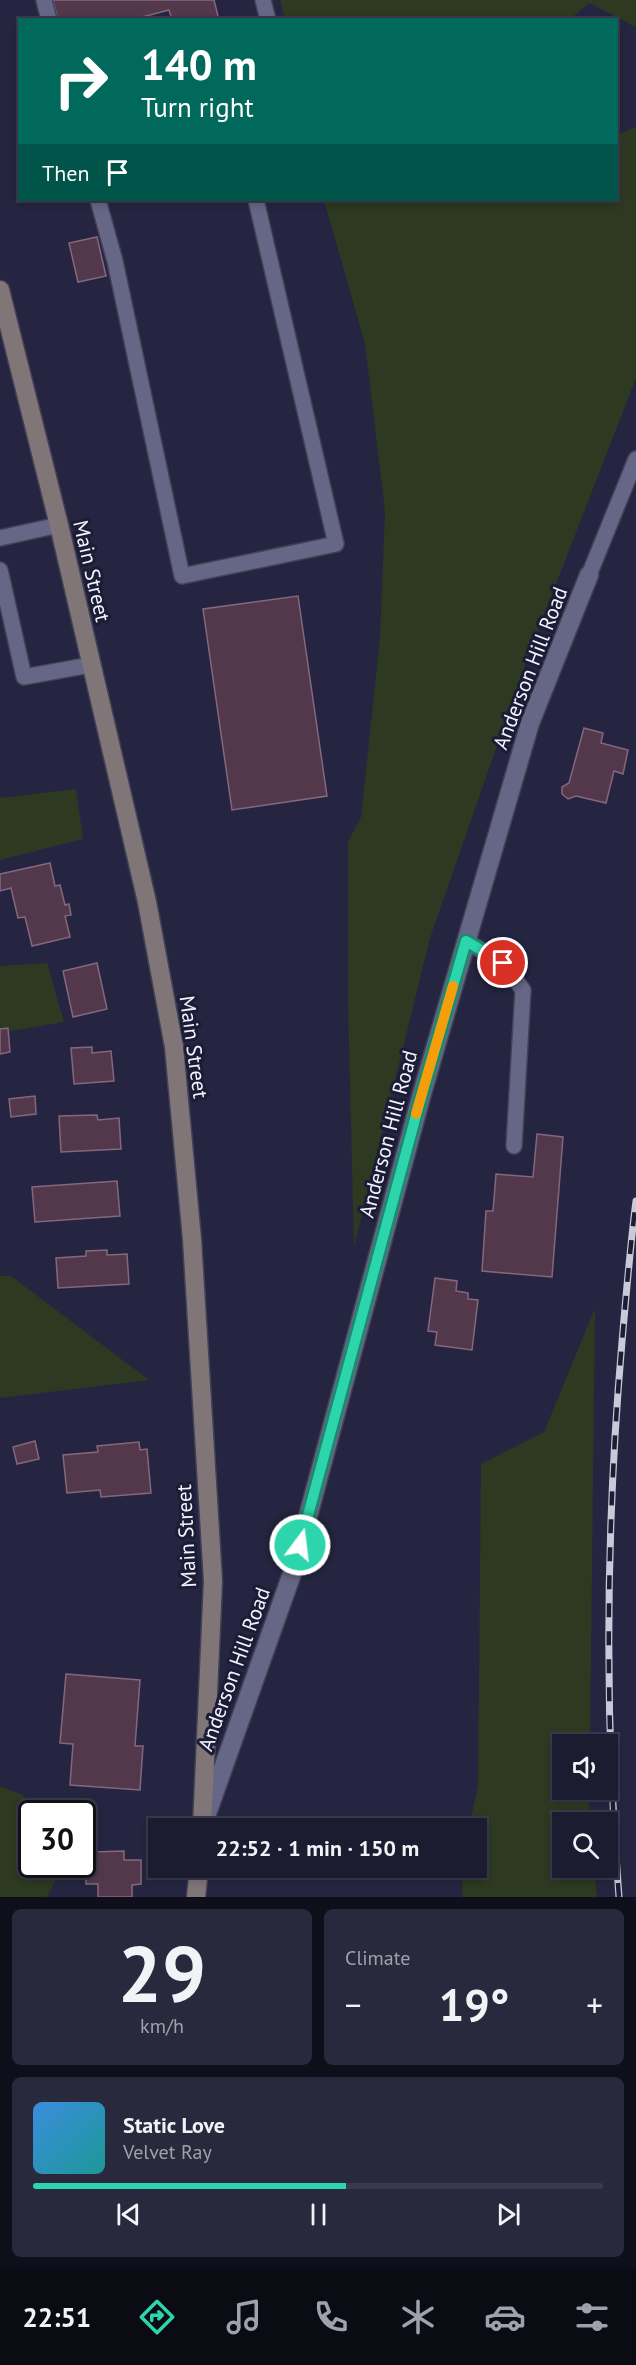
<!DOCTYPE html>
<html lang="en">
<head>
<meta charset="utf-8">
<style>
	body { margin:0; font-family:"PT Sans",sans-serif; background:#29293d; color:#f1f3f6; height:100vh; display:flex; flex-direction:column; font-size:22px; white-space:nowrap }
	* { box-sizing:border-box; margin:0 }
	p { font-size:20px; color:#a0a1ab }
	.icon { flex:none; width:33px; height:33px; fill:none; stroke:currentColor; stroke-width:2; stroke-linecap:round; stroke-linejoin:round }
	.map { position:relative; height:1897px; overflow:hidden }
	.side { display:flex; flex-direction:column; gap:12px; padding:12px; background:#0f0f1b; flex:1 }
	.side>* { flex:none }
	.banner { position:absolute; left:18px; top:18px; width:600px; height:183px; border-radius:0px; box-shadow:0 3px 9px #0003,0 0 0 2px #3a3a4d; background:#00695c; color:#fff; overflow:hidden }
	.fabs { position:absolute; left:552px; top:1734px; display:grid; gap:12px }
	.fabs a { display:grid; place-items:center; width:66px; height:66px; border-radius:0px; background:#1c1c31; box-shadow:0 3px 9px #0003,0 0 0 2px #3a3a4d; font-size:30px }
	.speed { position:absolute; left:18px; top:1800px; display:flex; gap:12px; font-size:30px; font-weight:700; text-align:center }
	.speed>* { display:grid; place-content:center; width:78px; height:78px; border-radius:50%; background:#1c1c31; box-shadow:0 3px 9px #0003,0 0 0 2px #3a3a4d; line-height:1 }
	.speed .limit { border:3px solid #111; border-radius:9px; background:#fff; color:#111 }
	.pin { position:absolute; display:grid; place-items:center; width:51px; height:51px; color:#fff; margin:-26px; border:3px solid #fff; border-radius:50%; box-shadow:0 2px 6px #0007 }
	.me { position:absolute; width:66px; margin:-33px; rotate:15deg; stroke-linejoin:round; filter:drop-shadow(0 0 4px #0008) }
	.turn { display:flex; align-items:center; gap:21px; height:126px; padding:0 24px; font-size:27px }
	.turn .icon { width:78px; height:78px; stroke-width:2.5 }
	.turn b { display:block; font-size:42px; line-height:51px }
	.then { display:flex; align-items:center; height:57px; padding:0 24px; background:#0003; gap:12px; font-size:22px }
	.big { font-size:45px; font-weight:600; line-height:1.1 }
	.side .card { flex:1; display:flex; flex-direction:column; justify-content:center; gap:9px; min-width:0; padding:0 21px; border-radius:9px; background:#29293d }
	.side .dial { align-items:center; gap:0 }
	.dial b { font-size:78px; line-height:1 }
	.song { display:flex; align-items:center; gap:18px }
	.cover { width:72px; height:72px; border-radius:9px; background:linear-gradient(135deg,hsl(210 70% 55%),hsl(180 70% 35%)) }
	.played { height:6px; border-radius:3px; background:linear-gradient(90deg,#2cd5ab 55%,#3a3a4d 55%) }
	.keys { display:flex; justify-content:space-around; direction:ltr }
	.heat { display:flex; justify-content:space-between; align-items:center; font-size:33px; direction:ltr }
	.side .tiles { flex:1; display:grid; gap:12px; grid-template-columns:1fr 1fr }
	.card:last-child { grid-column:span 2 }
	.trip { position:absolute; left:148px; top:1818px; width:339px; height:60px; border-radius:0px; background:#1c1c31; box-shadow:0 3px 9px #0003,0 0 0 2px #3a3a4d; font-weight:600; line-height:60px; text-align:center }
	.menu { display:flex; height:96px; justify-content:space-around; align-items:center; background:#0b0b14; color:#a0a1ab }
	.menu .icon { width:42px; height:42px }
	.menu .current { color:#2cd5ab }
	.menu b { font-size:27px; color:#f1f3f6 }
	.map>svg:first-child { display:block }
	.green { fill:#2d3921 }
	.building { fill:#53384c; stroke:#85677d; stroke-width:1.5 }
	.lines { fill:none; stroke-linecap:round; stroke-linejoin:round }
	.service-casing { stroke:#414157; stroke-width:18 }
	.minor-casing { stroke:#414157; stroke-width:21 }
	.secondary-casing { stroke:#414157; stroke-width:21 }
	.service { stroke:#666787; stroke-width:15 }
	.minor { stroke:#666787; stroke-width:18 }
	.secondary { stroke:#807678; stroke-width:18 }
	.rail-casing { stroke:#c9c9d8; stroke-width:7 }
	.rail { stroke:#1c1c36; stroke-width:4.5; stroke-dasharray:14; stroke-linecap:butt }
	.route-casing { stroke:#1d8a6f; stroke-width:15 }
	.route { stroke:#2cd5ab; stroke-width:10 }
	.slow { stroke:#f59e0b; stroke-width:10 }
	.labels { text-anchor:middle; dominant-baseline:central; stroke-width:6; stroke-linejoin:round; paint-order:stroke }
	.street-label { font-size:21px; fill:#f3f4ff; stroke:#1c1c36 }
</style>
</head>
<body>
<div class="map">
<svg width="636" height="1897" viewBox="0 0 636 1897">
	<rect width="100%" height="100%" fill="#252541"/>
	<g class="green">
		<path d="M280 0H636V27L589 3 570 19 285 20Z"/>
		<path d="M636 127V378L530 651 430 938 354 1247 348 1005V842L361 817 380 638 385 511 365 344 324 200H616L617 135Z"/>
		<path d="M76 789 83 839 0 860V798Z"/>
		<path d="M47 963 64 1022 0 1033V966Z"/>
		<path d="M0 1276H11L149 1380 0 1398Z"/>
		<path d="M595 1308 590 1744H562V1790H589V1822H562V1868H594L597 1897H462L463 1868H477V1828H469L478 1785 481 1464 544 1432Z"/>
		<path d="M0 1786 25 1796 31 1831 32 1864 63 1865 47 1897H0Z"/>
	</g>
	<g class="building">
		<path d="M53 0H214L219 20H172L169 10 131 20H58Z"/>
		<path d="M97 237 106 276 78 282 69 243Z"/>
		<path d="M298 596 327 796 232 810 203 609Z"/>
		<path d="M584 728 603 733 601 743 628 750 623 774 614 771 606 803 576 796 568 799 562 794V787L569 783Z"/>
		<path d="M50 863 55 886 60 885 65 905 69 904 71 915 65 916 70 937 32 946 25 917 18 918 11 888 0 891V874Z"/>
		<path d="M97 963 107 1009 73 1017 63 971Z"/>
		<path d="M8 1028 10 1052 0 1054V1029Z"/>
		<path d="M92 1047V1053L111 1051 114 1081 74 1084 71 1048Z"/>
		<path d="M35 1096 36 1114 11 1117 9 1099Z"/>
		<path d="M97 1115 98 1120 119 1118 121 1149 61 1152 59 1116Z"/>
		<path d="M537 1134 563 1137 552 1277 482 1271 486 1211H493L496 1174 533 1177Z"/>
		<path d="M117 1181 120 1216 35 1222 32 1187Z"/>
		<path d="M107 1250V1255L127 1254 129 1284 58 1288 56 1258 86 1256V1251Z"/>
		<path d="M435 1278 457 1281 456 1291 468 1293V1299L478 1300 472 1350 435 1345 437 1332 428 1331Z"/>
		<path d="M35 1441 39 1459 17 1464 13 1447Z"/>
		<path d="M139 1442 140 1450 147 1449 151 1493 101 1497 100 1490 67 1493 63 1455 98 1452 97 1446Z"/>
		<path d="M66 1674 140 1680 135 1746H143L140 1790 70 1785 73 1744 60 1743Z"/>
		<path d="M46 1804 85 1806 83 1840 82 1814H46Z"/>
		<path d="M124 1851V1860H141V1884L132 1885V1897H98V1884H86V1859H93V1852Z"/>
	</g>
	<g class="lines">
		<defs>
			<g id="service">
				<path d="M44 0 49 20"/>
				<path d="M263 0 268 20"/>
				<path d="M98 200 115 261 182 576 336 544 256 200"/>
				<path d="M0 538 59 525"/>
				<path d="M0 570 24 677 90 665"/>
				<path d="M589 575 636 459"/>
				<path d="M466 941 503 963 523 990 514 1146"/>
			</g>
			<path id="minor" d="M205 1819 294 1568 421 1097 530 723 589 575"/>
			<g id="secondary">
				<path d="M0 290 59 525 147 902 174 1047 192 1239 213 1581 202 1828"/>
				<path d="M196 1897 199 1868"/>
			</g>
		</defs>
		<use href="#service" class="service-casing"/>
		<use href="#minor" class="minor-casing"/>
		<use href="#secondary" class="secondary-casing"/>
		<use href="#service" class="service"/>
		<use href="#minor" class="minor"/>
		<use href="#secondary" class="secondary"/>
		<defs>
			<path id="rail" d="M619 1897C604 1712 606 1526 622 1342 626 1295 630 1248 636 1201"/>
		</defs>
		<use href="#rail" class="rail-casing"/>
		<use href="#rail" class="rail"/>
	</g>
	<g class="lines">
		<defs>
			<path id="route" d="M300 1545 421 1097 466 941 503 963"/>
		</defs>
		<use href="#route" class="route-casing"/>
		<use href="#route" class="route"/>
		<path class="slow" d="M416 1114 453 986"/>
	</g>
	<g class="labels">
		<g class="street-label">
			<text transform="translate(92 571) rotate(77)">Main Street</text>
			<text transform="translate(530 668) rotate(-69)">Anderson Hill Road</text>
			<text transform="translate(194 1047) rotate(82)">Main Street</text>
			<text transform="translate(388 1134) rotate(-75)">Anderson Hill Road</text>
			<text transform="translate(186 1536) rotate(-93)">Main Street</text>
			<text transform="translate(234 1669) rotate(-70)">Anderson Hill Road</text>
		</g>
	</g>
</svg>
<div class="fabs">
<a><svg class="icon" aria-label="sound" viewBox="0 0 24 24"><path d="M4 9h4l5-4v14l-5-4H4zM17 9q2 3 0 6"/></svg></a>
<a><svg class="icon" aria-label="search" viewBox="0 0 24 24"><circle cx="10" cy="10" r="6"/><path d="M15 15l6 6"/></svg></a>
</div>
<div class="speed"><div class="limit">30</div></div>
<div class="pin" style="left:503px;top:963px;background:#d93025"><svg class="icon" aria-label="arrive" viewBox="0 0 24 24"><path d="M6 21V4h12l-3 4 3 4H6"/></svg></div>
<svg class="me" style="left:300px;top:1545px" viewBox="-20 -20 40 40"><circle r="17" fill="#2cd5ab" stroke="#fff" stroke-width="3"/><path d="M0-11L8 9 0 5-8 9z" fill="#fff"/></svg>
<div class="trip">22:52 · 1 min · 150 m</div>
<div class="banner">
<div class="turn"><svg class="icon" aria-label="right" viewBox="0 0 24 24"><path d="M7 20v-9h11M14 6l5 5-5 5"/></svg><div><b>140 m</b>Turn right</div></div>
<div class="then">Then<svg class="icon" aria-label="arrive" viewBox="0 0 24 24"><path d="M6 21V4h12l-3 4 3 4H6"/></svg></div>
</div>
</div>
<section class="side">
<div class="tiles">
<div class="card dial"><b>29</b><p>km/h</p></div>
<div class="card"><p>Climate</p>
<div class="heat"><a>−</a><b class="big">19°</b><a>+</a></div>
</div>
<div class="card">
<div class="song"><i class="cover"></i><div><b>Static Love</b><p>Velvet Ray</p></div></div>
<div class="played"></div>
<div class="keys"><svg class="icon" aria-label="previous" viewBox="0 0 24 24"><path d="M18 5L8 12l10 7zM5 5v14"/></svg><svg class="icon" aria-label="pause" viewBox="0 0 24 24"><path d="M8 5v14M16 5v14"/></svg><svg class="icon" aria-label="next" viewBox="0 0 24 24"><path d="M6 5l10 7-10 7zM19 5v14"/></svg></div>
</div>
</div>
</section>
<nav class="menu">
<b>22:51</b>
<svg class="icon current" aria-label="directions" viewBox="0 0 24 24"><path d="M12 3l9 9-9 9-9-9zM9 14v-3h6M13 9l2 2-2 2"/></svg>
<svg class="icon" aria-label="music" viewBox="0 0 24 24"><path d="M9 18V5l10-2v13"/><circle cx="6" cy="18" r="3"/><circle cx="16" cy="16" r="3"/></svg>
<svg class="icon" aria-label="phone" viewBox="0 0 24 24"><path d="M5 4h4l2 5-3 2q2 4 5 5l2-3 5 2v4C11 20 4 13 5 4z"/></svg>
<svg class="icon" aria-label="climate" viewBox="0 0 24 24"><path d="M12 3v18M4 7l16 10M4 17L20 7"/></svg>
<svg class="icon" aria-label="car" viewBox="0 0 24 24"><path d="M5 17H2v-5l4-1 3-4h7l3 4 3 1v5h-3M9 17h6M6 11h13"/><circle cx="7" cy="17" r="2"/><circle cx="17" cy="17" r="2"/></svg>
<svg class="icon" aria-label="filters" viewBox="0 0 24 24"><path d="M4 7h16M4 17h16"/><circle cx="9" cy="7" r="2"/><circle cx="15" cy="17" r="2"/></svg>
</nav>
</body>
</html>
